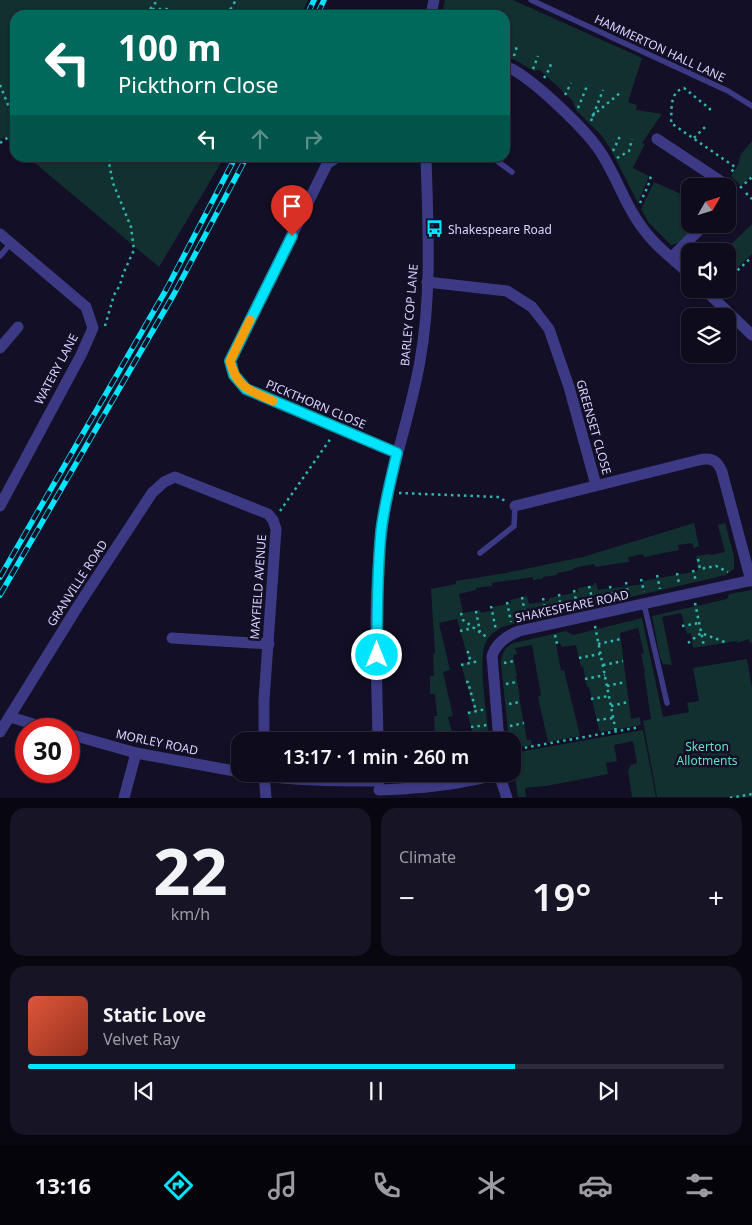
<!DOCTYPE html>
<html lang="en">
<head>
<meta charset="utf-8">
<style>
	body { margin:0; font-family:"Noto Sans",sans-serif; background:#171425; color:#f1f3f6; height:100vh; display:flex; flex-direction:column; font-size:19px; white-space:nowrap }
	* { box-sizing:border-box; margin:0 }
	p { font-size:16px; color:#9b9ba3 }
	.icon { flex:none; width:28px; height:28px; fill:none; stroke:currentColor; stroke-width:2; stroke-linecap:round; stroke-linejoin:round }
	.map { position:relative; height:798px; overflow:hidden }
	.details { display:flex; flex-direction:column; gap:10px; padding:10px; background:#08060f; flex:1 }
	.details>* { flex:none }
	.banner { position:absolute; left:10px; top:10px; width:500px; height:152px; border-radius:15px; box-shadow:0 1px 4px #0004,0 0 0 1px #2e2b3b; background:#00695c; color:#fff; overflow:hidden }
	.needle { width:32px; rotate:51deg }
	.tools { position:absolute; left:681px; top:178px; display:grid; gap:10px }
	.tools a { display:grid; place-items:center; width:55px; height:55px; border-radius:10px; background:#0e0b1c; box-shadow:0 1px 4px #0004,0 0 0 1px #2e2b3b; font-size:25px }
	.speed { position:absolute; left:15px; top:718px; display:flex; gap:10px; font-size:25px; font-weight:700; text-align:center }
	.speed>* { display:grid; place-content:center; width:65px; height:65px; border-radius:50%; background:#0e0b1c; box-shadow:0 1px 4px #0004,0 0 0 1px #2e2b3b; line-height:1 }
	.speed .limit { border:8px solid #d22; background:#fff; color:#111 }
	.pin { position:absolute; display:grid; place-items:center; width:42px; height:42px; color:#fff; margin:-51px -21px; border-radius:50% 50% 50% 0; rotate:-45deg; box-shadow:0 0 5px #0007 }
	.pin .icon { rotate:45deg }
	.me { position:absolute; width:55px; margin:-28px; rotate:0deg; stroke-linejoin:round; filter:drop-shadow(0 0 4px #0008) }
	.turn { display:flex; align-items:center; gap:18px; height:105px; padding:0 25px; font-size:22px }
	.turn .icon { width:65px; height:65px; stroke-width:2.5 }
	.turn b { display:block; font-size:35px; line-height:42px }
	.lanes { display:flex; align-items:center; height:48px; padding:0 25px; background:#0003; justify-content:center; gap:25px; direction:ltr }
	.lanes .off { opacity:.35 }
	.big { font-size:38px; font-weight:600; line-height:1.1 }
	.details .card { flex:1; display:flex; flex-direction:column; justify-content:center; gap:8px; min-width:0; padding:0 18px; border-radius:15px; background:#171425 }
	.details .dial { align-items:center; gap:0 }
	.dial b { font-size:65px; line-height:1 }
	.song { display:flex; align-items:center; gap:15px }
	.cover { width:60px; height:60px; border-radius:8px; background:linear-gradient(135deg,hsl(10 70% 55%),hsl(10 70% 35%)) }
	.played { height:5px; border-radius:2px; background:linear-gradient(90deg,#00e5ff 70%,#2e2b3b 70%) }
	.keys { display:flex; justify-content:space-around; direction:ltr }
	.heat { display:flex; justify-content:space-between; align-items:center; font-size:28px; direction:ltr }
	.details .tiles { flex:1; display:grid; gap:10px; grid-template-columns:1fr 1fr }
	.card:last-child { grid-column:span 2 }
	.trip { position:absolute; left:231px; top:732px; width:290px; height:50px; border-radius:15px; background:#0e0b1c; box-shadow:0 1px 4px #0004,0 0 0 1px #2e2b3b; font-weight:600; line-height:50px; text-align:center }
	.dock { display:flex; height:80px; justify-content:space-around; align-items:center; background:#06040b; color:#9b9ba3 }
	.dock .icon { width:35px; height:35px }
	.dock .on { color:#00e5ff }
	.dock b { font-size:22px; color:#f1f3f6 }
	.map>svg:first-child { display:block }
	.green { fill:#12302f }
	.lines { fill:none; stroke-linecap:round; stroke-linejoin:round }
	.path { stroke:#2fb8b0; stroke-width:2.5; stroke-dasharray:2.5 4; stroke-linecap:butt }
	.service { stroke:#3d3a85; stroke-width:5.5 }
	.minor { stroke:#3d3a85; stroke-width:11 }
	.rail-casing { stroke:#00e5ff; stroke-width:5.5 }
	.rail { stroke:#130f26; stroke-width:4; stroke-dasharray:11; stroke-linecap:butt }
	.route-casing { stroke:#0095a6; stroke-width:12 }
	.route { stroke:#00e5ff; stroke-width:9 }
	.slow { stroke:#f59e0b; stroke-width:9 }
	.labels { text-anchor:middle; dominant-baseline:central; stroke-width:5; stroke-linejoin:round; paint-order:stroke }
	.street-label { font-size:12px; fill:#d9d4ff; stroke:#130f26 }
	.poi-label { font-size:12px; fill:#d9d4ff; stroke:#130f26; text-anchor:start }
	.park-label { font-size:12px; fill:#5fe0c0; stroke:#130f26 }
</style>
</head>
<body>
<div class="map">
<svg width="752" height="798" viewBox="0 0 752 798">
	<rect width="100%" height="100%" fill="#130f26"/>
	<g class="green">
		<path d="M0 0H308L301 15H15V146L5 137 0 140Z"/>
		<path d="M445 0H513L642 58 628 102 637 105 636 110 662 114 642 143 645 144 633 168 649 176 638 203 610 148 602 136 576 110 572 100 540 70 534 71 519 62 505 56V15H442Z"/>
		<path d="M752 141V175L741 186 731 176 738 165 741 154Z"/>
		<path d="M29 158H224L159 267Z"/>
		<path d="M654 182 690 198V224H699L679 243 671 245 649 223 641 209Z"/>
		<path d="M752 224V254L728 276V251H724Z"/>
		<path d="M694 523 699 546 694 548 692 543 678 545 679 550 644 557 643 554 628 557 629 562 595 567 594 564 574 568 573 570 557 573V575L543 577 542 579 533 580V577L492 583V586L476 588V590L459 594 463 613 480 610 481 613 493 610V607L511 603 510 600 527 596 529 604 549 601V598L578 592V588L594 585V583H596L598 590 609 588 610 590 614 588 643 584V581L698 571 696 556 709 554 710 555 725 552 718 525 725 523 734 556V569L726 575 505 626C499 628 491 634 487 640 476 656 488 720 489 741H475L467 712 474 710 461 664 469 662 457 619 439 623 450 670 443 672 453 716 448 717 454 740 459 739 460 741H438V737H435L434 716H437L435 694H430V676H434L433 654 435 653 431 589 456 584V581L506 573 583 557Z"/>
		<path d="M752 590V642L750 643 749 639 737 643V641L693 648 691 633 687 634 681 613 662 617 672 665 663 664 660 657 652 616 727 599 729 594Z"/>
		<path d="M642 618 663 717 689 712 687 703 699 701 693 668 747 659 752 688V797H657L643 721 651 719 644 672H645L641 654 644 653 638 628 620 633 631 719 640 717 641 725 601 732 599 730 589 687H587L583 666 581 667 576 645 562 647 560 643 556 644 561 671 564 670 580 736 548 742 538 697 541 695 532 645 515 648 517 654 513 655 517 676H516L520 697H519L527 740H531L532 745 513 748 512 741H509L501 663C502 654 504 647 514 643L566 631 573 635Z"/>
		<path d="M643 730 656 797H632L628 771 631 765 637 763 633 741 614 745 617 761 606 763 608 774 546 786 525 788 526 797H518L513 763V753Z"/>
	</g>
	<g class="lines">
		<g class="path">
			<path d="M150 9 158 0"/>
			<path d="M141 15 150 9H167L173 15"/>
			<path d="M227 15 236 0"/>
			<path d="M514 56 517 46"/>
			<path d="M533 69 538 56"/>
			<path d="M544 78 550 68 551 62"/>
			<path d="M0 85 15 122"/>
			<path d="M565 95 571 83"/>
			<path d="M578 108 587 86"/>
			<path d="M709 110 710 109 684 88C669 92 672 110 671 123L735 167 730 174"/>
			<path d="M592 116 620 93"/>
			<path d="M591 121 603 90"/>
			<path d="M694 138 706 126"/>
			<path d="M0 143 6 139 15 128"/>
			<path d="M613 151 621 134"/>
			<path d="M617 158 629 151 632 139"/>
			<path d="M740 188 752 177"/>
			<path d="M746 193 752 199"/>
			<path d="M640 203 648 186 651 176"/>
			<path d="M728 279 752 257"/>
			<path d="M105 326 114 295 120 285 123 274 134 250 131 227 113 183 108 158"/>
			<path d="M399 493 499 497 505 501"/>
			<path d="M280 511 331 438"/>
			<path d="M698 559 700 569 716 566 728 572"/>
			<path d="M693 570 696 581"/>
			<path d="M677 573 679 584"/>
			<path d="M657 575 660 589"/>
			<path d="M641 579 644 592"/>
			<path d="M626 582 628 595"/>
			<path d="M589 586 593 602"/>
			<path d="M610 586 613 599"/>
			<path d="M574 590 577 606"/>
			<path d="M559 594 561 610"/>
			<path d="M522 597 526 618"/>
			<path d="M543 598 546 614"/>
			<path d="M507 602 511 622"/>
			<path d="M695 603 704 646"/>
			<path d="M491 606 496 630"/>
			<path d="M476 611 480 632"/>
			<path d="M461 613 463 620 488 638"/>
			<path d="M595 626 616 732"/>
			<path d="M682 626 699 623"/>
			<path d="M460 631 473 628"/>
			<path d="M555 635 557 644"/>
			<path d="M688 643 701 633 727 643"/>
			<path d="M598 644 621 639"/>
			<path d="M467 653 468 652 471 663"/>
			<path d="M579 658 600 654"/>
			<path d="M504 663 514 661"/>
			<path d="M461 665 479 661"/>
			<path d="M603 665 623 661"/>
			<path d="M585 679 605 675"/>
			<path d="M466 682H468L476 711"/>
			<path d="M506 684 517 682"/>
			<path d="M607 686 625 682"/>
			<path d="M591 699 609 696"/>
			<path d="M509 704 520 702"/>
			<path d="M611 706 628 702"/>
			<path d="M468 713 486 709"/>
			<path d="M597 720 613 718"/>
			<path d="M510 726 524 723"/>
			<path d="M471 727 487 725"/>
			<path d="M512 750 640 727"/>
			<path d="M730 798 752 794"/>
		</g>
		<g class="service">
			<path d="M531 0 728 91 752 106"/>
			<path d="M493 158 512 172"/>
			<path d="M0 256 11 243"/>
			<path d="M480 553 514 526 515 506"/>
			<path d="M644 604 667 703"/>
		</g>
		<g class="minor">
			<path d="M431 15 434 0"/>
			<path d="M505 66C529 74 590 133 603 156 619 182 628 212 648 235 660 250 677 262 690 275"/>
			<path d="M657 139 722 182 727 186"/>
			<path d="M336 158 327 164 230 361 234 375 246 389 397 453"/>
			<path d="M728 187 729 195 728 199"/>
			<path d="M0 234 86 307 93 328 81 355 0 506"/>
			<path d="M672 257 705 224"/>
			<path d="M427 282 507 291 532 307 549 329 569 387 596 485"/>
			<path d="M704 289 752 335"/>
			<path d="M0 348 18 327"/>
			<path d="M515 506 699 460C712 457 718 461 722 472L751 581"/>
			<path d="M172 638 269 644"/>
			<path d="M10 717 50 729"/>
			<path d="M0 732 78 606 152 493 164 482 175 477 268 514 273 520 276 529 264 700V741"/>
			<path d="M69 734 136 753 240 772"/>
			<path d="M378 741C377 671 372 600 382 530 389 472 410 418 420 361 432 294 428 225 426 158"/>
			<path d="M499 741 492 656C496 643 506 636 519 631L752 580"/>
			<path d="M251 774C292 781 336 781 379 781"/>
			<path d="M264 774 266 798"/>
			<path d="M497 774 501 780 507 798"/>
			<path d="M379 790C407 789 435 787 462 782 473 780 484 779 493 774"/>
			<path d="M124 798 136 753"/>
		</g>
		<defs>
			<g id="rail">
				<path d="M307 15 314 0"/>
				<path d="M317 15 324 0"/>
				<path d="M0 577 166 290 235 158"/>
				<path d="M0 595 174 294 246 158"/>
			</g>
		</defs>
		<use href="#rail" class="rail-casing"/>
		<use href="#rail" class="rail"/>
	</g>
	<g class="lines">
		<defs>
			<path id="route" d="M292 236 230 361 234 375 246 389 397 453C391 479 384 505 381 532 377 573 377 614 377 655"/>
		</defs>
		<use href="#route" class="route-casing"/>
		<use href="#route" class="route"/>
		<path class="slow" d="M250 320 230 361C237 388 249 390 273 401"/>
	</g>
	<defs>
		<symbol id="bus-bare" viewBox="-9 -9 18 18"><path d="M-5-6H5V4H4V6H2V4H-2V6H-4V4H-5ZM-3.5-4V0h7V-4ZM-3.5 1.2v1.5H-2V1.2ZM2 1.2v1.5H3.5V1.2Z" fill="#00e5ff" stroke="#130f26" stroke-width="2.5" paint-order="stroke"/></symbol>
	</defs>
	<g fill-rule="evenodd">
		<use href="#bus-bare" x="422" y="216" width="25" height="25"/>
	</g>
	<g class="labels">
		<g class="street-label">
			<text transform="translate(660 48) rotate(25)">HAMMERTON HALL LANE</text>
			<text transform="translate(409 315) rotate(-85)">BARLEY COP LANE</text>
			<text transform="translate(56 369) rotate(-62)">WATERY LANE</text>
			<text transform="translate(316 404) rotate(23)">PICKTHORN CLOSE</text>
			<text transform="translate(594 427) rotate(74)">GREENSET CLOSE</text>
			<text transform="translate(77 583) rotate(-57)">GRANVILLE ROAD</text>
			<text transform="translate(258 587) rotate(-86)">MAYFIELD AVENUE</text>
			<text transform="translate(572 606) rotate(-12)">SHAKESPEARE ROAD</text>
			<text transform="translate(157 742) rotate(12)">MORLEY ROAD</text>
		</g>
		<g class="poi-label">
			<text x="448" y="229">Shakespeare Road</text>
		</g>
		<g class="park-label">
			<text x="707" y="746">Skerton<tspan x="707" dy="14">Allotments</tspan></text>
		</g>
	</g>
</svg>
<div class="tools">
<a><svg class="needle" viewBox="-14 -14 28 28"><path d="M0-13l5 13h-10z" fill="#e53935"/><path d="M0 13l5-13h-10z" fill="#9b9ba3"/></svg></a>
<a><svg class="icon" aria-label="sound" viewBox="0 0 24 24"><path d="M4 9h4l5-4v14l-5-4H4zM17 9q2 3 0 6"/></svg></a>
<a><svg class="icon" aria-label="layers" viewBox="0 0 24 24"><path d="M12 4l9 5-9 5-9-5zM3 14l9 5 9-5"/></svg></a>
</div>
<div class="speed"><div class="limit">30</div></div>
<div class="pin" style="left:292px;top:236px;background:#d93025"><svg class="icon" aria-label="arrive" viewBox="0 0 24 24"><path d="M6 21V4h12l-3 4 3 4H6"/></svg></div>
<svg class="me" style="left:377px;top:655px" viewBox="-20 -20 40 40"><circle r="17" fill="#00e5ff" stroke="#fff" stroke-width="3"/><path d="M0-11L8 9 0 5-8 9z" fill="#fff"/></svg>
<div class="trip">13:17 · 1 min · 260 m</div>
<div class="banner">
<div class="turn"><svg class="icon" aria-label="left" viewBox="0 0 24 24"><path d="M17 20v-9H6M10 6l-5 5 5 5"/></svg><div><b>100 m</b>Pickthorn Close</div></div>
<div class="lanes"><svg class="icon" aria-label="left" viewBox="0 0 24 24"><path d="M17 20v-9H6M10 6l-5 5 5 5"/></svg><svg class="icon off" aria-label="ahead" viewBox="0 0 24 24"><path d="M12 20V5M6 11l6-6 6 6"/></svg><svg class="icon off" aria-label="right" viewBox="0 0 24 24"><path d="M7 20v-9h11M14 6l5 5-5 5"/></svg></div>
</div>
</div>
<section class="details">
<div class="tiles">
<div class="card dial"><b>22</b><p>km/h</p></div>
<div class="card"><p>Climate</p>
<div class="heat"><a>−</a><b class="big">19°</b><a>+</a></div>
</div>
<div class="card">
<div class="song"><i class="cover"></i><div><b>Static Love</b><p>Velvet Ray</p></div></div>
<div class="played"></div>
<div class="keys"><svg class="icon" aria-label="previous" viewBox="0 0 24 24"><path d="M18 5L8 12l10 7zM5 5v14"/></svg><svg class="icon" aria-label="pause" viewBox="0 0 24 24"><path d="M8 5v14M16 5v14"/></svg><svg class="icon" aria-label="next" viewBox="0 0 24 24"><path d="M6 5l10 7-10 7zM19 5v14"/></svg></div>
</div>
</div>
</section>
<nav class="dock">
<b>13:16</b>
<svg class="icon on" aria-label="directions" viewBox="0 0 24 24"><path d="M12 3l9 9-9 9-9-9zM9 14v-3h6M13 9l2 2-2 2"/></svg>
<svg class="icon" aria-label="music" viewBox="0 0 24 24"><path d="M9 18V5l10-2v13"/><circle cx="6" cy="18" r="3"/><circle cx="16" cy="16" r="3"/></svg>
<svg class="icon" aria-label="phone" viewBox="0 0 24 24"><path d="M5 4h4l2 5-3 2q2 4 5 5l2-3 5 2v4C11 20 4 13 5 4z"/></svg>
<svg class="icon" aria-label="climate" viewBox="0 0 24 24"><path d="M12 3v18M4 7l16 10M4 17L20 7"/></svg>
<svg class="icon" aria-label="car" viewBox="0 0 24 24"><path d="M5 17H2v-5l4-1 3-4h7l3 4 3 1v5h-3M9 17h6M6 11h13"/><circle cx="7" cy="17" r="2"/><circle cx="17" cy="17" r="2"/></svg>
<svg class="icon" aria-label="filters" viewBox="0 0 24 24"><path d="M4 7h16M4 17h16"/><circle cx="9" cy="7" r="2"/><circle cx="15" cy="17" r="2"/></svg>
</nav>
</body>
</html>
